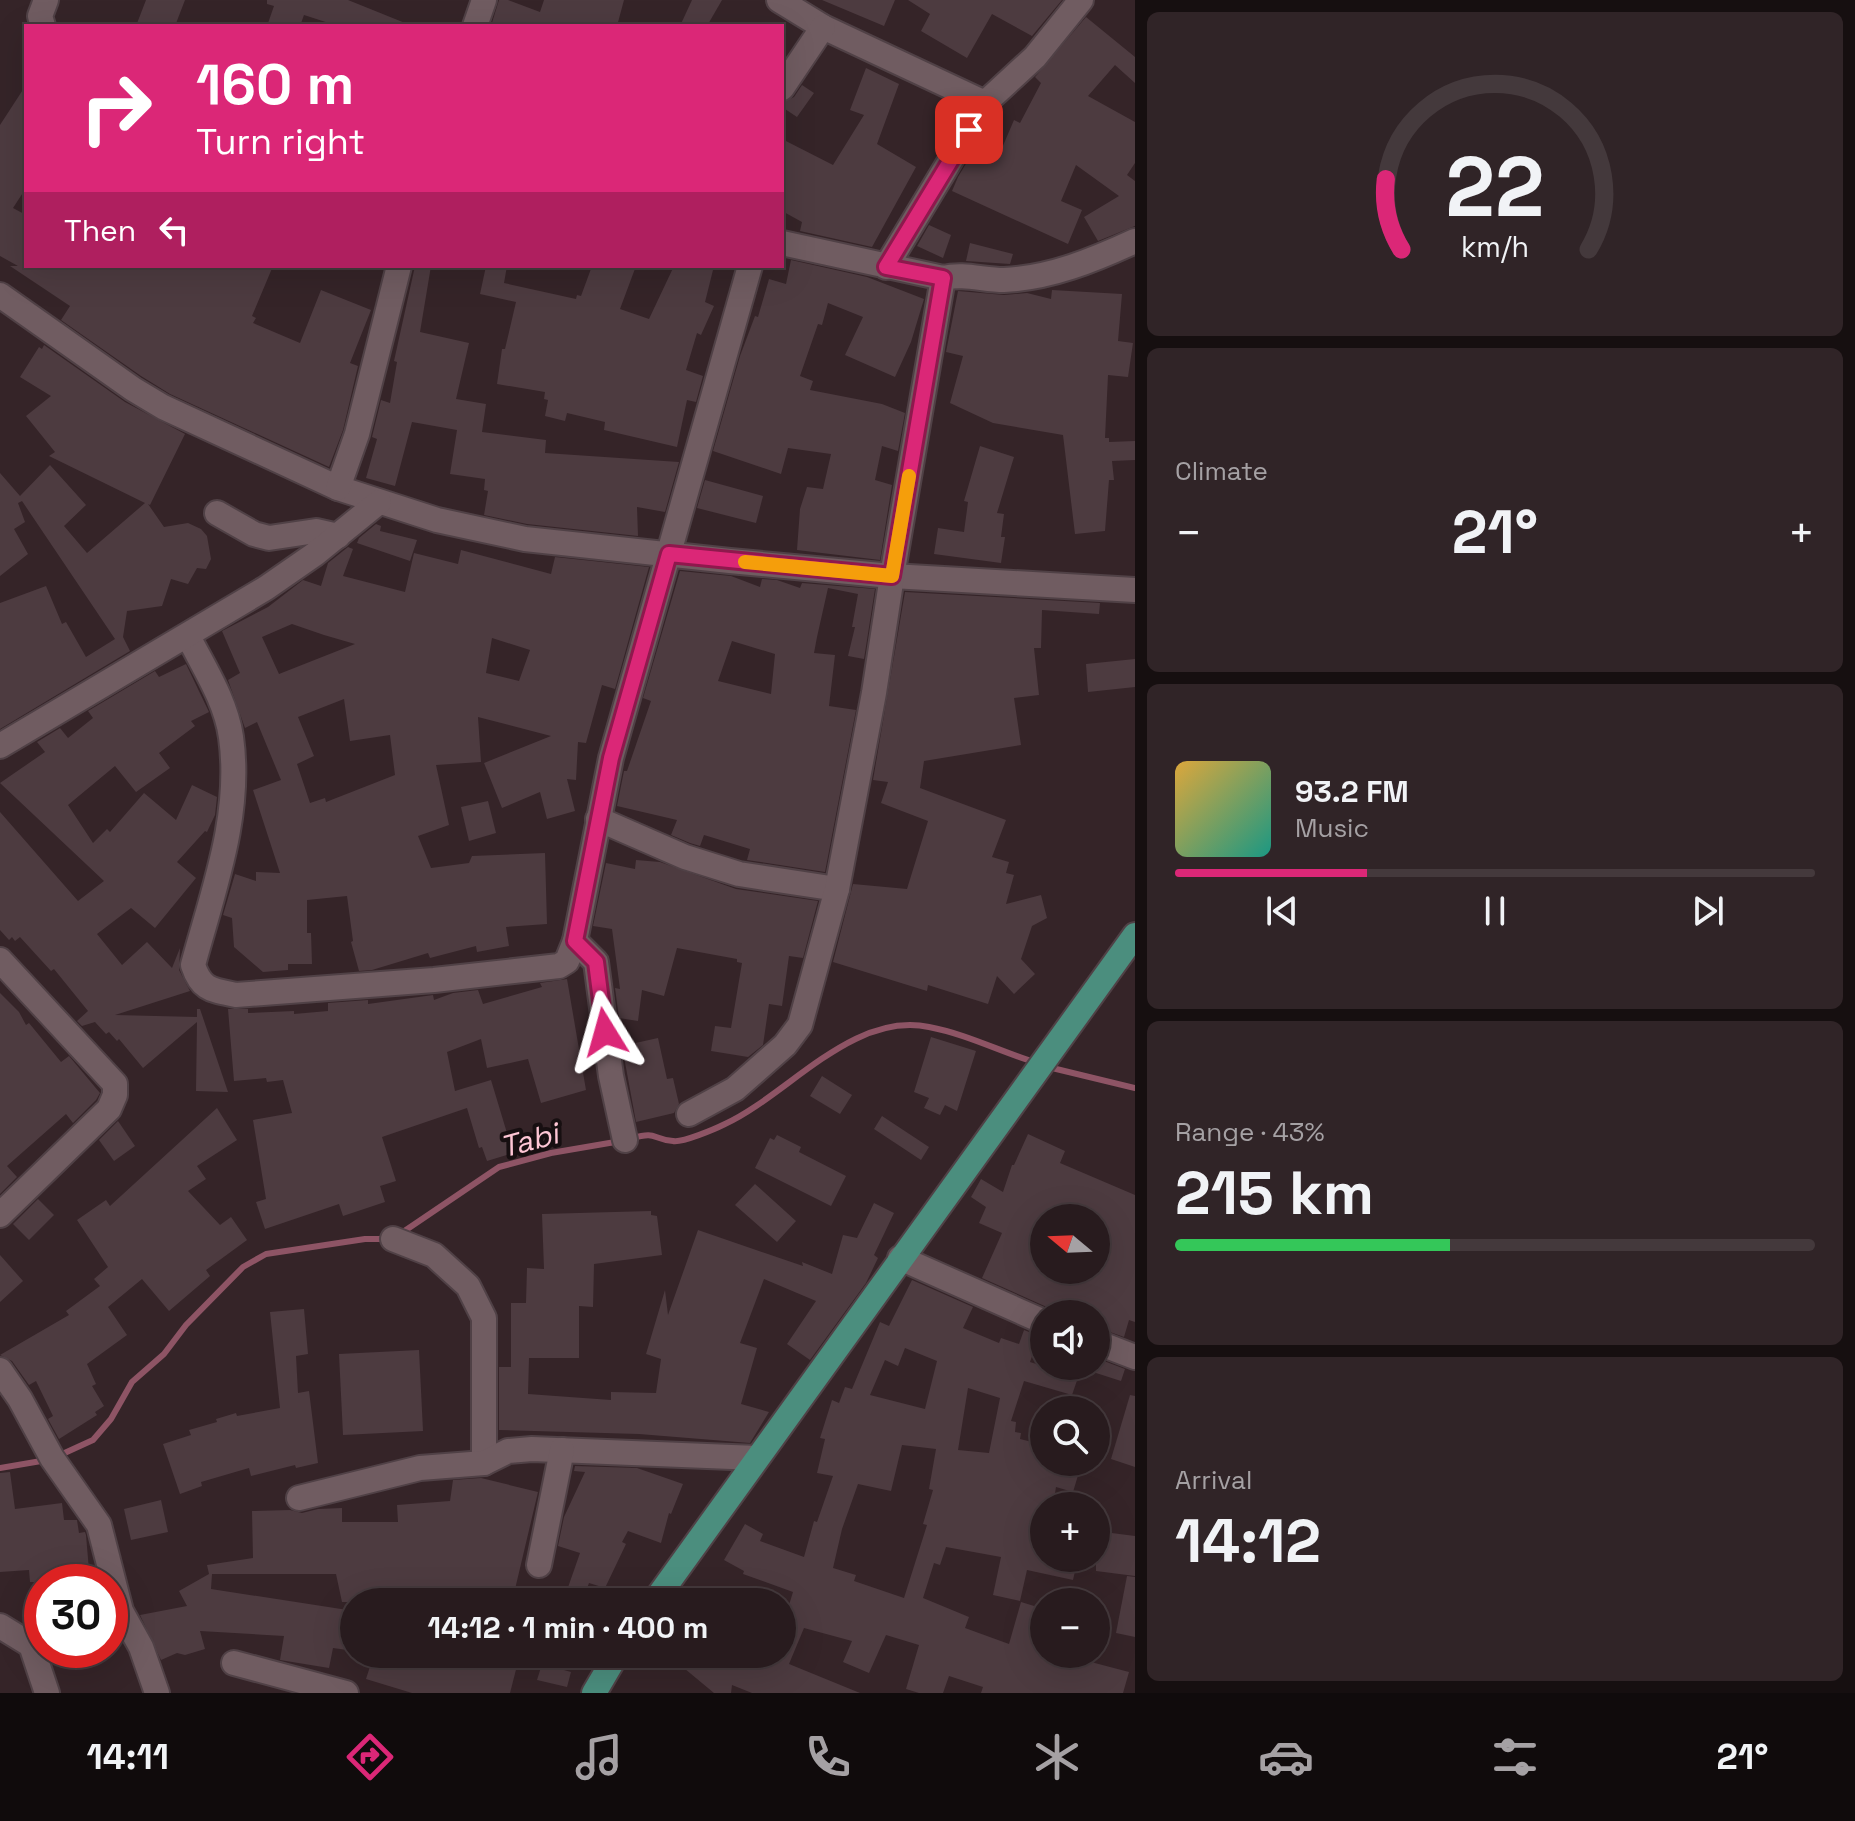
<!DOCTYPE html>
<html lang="en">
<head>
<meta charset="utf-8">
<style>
	body { margin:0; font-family:"Space Grotesk",sans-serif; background:#302427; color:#f1f3f6; height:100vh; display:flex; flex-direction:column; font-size:30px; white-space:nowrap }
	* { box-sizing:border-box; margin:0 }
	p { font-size:26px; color:#a5a1a4 }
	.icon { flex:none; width:44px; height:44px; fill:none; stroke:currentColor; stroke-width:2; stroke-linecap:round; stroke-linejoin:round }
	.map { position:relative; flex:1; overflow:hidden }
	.panel { display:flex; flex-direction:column; gap:12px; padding:12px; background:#160f10; width:720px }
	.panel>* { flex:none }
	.guide { position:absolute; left:24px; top:24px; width:760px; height:244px; border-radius:0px; box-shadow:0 8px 32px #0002,0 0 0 2px #44393c; background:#db2777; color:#fff; overflow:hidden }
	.needle { width:52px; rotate:289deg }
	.fabs { position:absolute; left:1030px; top:1204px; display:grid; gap:16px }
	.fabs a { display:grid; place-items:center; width:80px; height:80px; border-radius:50%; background:#281b1e; box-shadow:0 8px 32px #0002,0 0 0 2px #44393c; font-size:40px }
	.speed { position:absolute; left:24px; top:1564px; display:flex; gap:16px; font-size:40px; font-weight:700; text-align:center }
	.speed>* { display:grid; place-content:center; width:104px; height:104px; border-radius:50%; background:#281b1e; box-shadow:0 8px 32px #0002,0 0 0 2px #44393c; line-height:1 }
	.speed .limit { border:12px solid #d22; background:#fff; color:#111 }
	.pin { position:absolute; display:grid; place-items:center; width:68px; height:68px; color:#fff; margin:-34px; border-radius:16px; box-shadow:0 4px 12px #0006 }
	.me { position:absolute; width:88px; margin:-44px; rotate:352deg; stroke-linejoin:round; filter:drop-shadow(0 0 6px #0008) }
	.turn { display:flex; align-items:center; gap:28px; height:168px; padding:0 40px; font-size:36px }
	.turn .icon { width:104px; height:104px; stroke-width:2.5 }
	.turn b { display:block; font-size:56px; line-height:68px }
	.then { display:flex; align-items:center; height:76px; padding:0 40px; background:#0003; gap:16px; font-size:30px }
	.big { font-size:60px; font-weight:600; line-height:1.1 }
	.panel .card { flex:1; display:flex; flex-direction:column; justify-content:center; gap:12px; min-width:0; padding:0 28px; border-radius:12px; background:#302427 }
	.panel .dial { align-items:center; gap:0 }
	.dial svg { height:208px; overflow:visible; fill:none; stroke:#44393c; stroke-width:7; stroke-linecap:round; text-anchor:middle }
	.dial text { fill:#f1f3f6; stroke:none }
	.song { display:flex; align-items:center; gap:24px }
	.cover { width:96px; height:96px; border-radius:12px; background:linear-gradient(135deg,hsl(40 70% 55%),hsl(170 70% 35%)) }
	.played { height:8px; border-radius:4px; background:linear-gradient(90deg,#db2777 30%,#44393c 30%) }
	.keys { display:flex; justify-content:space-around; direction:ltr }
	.heat { display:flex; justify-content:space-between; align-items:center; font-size:44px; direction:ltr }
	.charge { height:12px; border-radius:6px; background:linear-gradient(90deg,#34c759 43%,#44393c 0) }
	.trip { position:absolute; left:340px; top:1588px; width:456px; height:80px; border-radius:40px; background:#281b1e; box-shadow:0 8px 32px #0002,0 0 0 2px #44393c; font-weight:600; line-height:80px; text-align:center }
	.tabs { display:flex; height:128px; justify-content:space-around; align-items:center; background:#100b0c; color:#a5a1a4 }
	.tabs .icon { width:56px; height:56px }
	.tabs .active { color:#db2777 }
	.tabs b { font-size:36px; color:#f1f3f6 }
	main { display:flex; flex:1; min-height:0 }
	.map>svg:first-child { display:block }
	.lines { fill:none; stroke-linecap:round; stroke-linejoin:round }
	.stream { stroke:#8e5465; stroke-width:6 }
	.building { fill:#4d3b40; fill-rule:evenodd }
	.minor-casing { stroke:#504146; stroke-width:28 }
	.major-casing { stroke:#504146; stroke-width:28 }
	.minor { stroke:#705c61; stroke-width:24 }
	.major { stroke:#4b8e7e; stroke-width:24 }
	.route-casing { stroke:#8e194d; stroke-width:20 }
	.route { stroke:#db2777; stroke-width:14 }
	.slow { stroke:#f59e0b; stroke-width:14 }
	.labels { text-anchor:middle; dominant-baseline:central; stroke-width:8; stroke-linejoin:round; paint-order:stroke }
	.water-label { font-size:30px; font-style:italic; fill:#fec6d5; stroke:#170f11 }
</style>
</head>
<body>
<main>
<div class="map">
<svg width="1135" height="1693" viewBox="0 0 1135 1693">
	<rect width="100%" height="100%" fill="#352428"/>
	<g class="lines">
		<g class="stream">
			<path d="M1048 1067 1135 1088"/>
			<path d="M632 1138C658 1131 651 1139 673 1141 682 1143 715 1129 725 1124 788 1095 853 1011 929 1027 966 1034 999 1051 1034 1062"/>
			<path d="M400 1234 499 1167 551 1153 621 1141"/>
			<path d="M58 1456 93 1440 111 1419 132 1382 164 1354 186 1325 243 1267 266 1254 365 1239H386"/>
			<path d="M0 1468 47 1460"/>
		</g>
	</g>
	<g class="building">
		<path d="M146 0H185L175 26H136Z"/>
		<path d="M267 0H348L410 25 338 26 304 15 300 26H267L274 6 267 4Z"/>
		<path d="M499 0H508L540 12 544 0H624L617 26H491Z"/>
		<path d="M692 0H722L707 26H680Z"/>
		<path d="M822 0H895L884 26Z"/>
		<path d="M908 0H1062L1032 36 992 14 967 58 921 31 930 14Z"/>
		<path d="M1086 17 1135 57V83L1115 65 1088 96 1135 122V163L1127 175 1135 181V226L1098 241 1084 217 1119 196 1076 165 1061 201 1082 210 1068 244 952 191 958 177 980 140 1002 148 1014 120 1020 123 1041 83 1035 77Z"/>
		<path d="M866 68 899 84 877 144 916 167 872 247 800 231 802 222 782 211V139L833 165 864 115 850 110Z"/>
		<path d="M26 85V188L13 208 26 215V266H273L252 316 256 318 253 323 300 343 321 290 371 310 350 363 358 366 343 430 329 467 170 394 141 376 61 320 70 306 10 266H18L0 256V125Z"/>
		<path d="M802 85 814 93 797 117 782 107V103L794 97Z"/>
		<path d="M929 225 951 235 943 258 917 246Z"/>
		<path d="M970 243 1013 254 1010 264 966 261Z"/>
		<path d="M791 260 867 277 924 299 911 342 895 377 845 355 863 317 828 303 822 325 818 324 800 376 813 381 810 390 882 404 905 413 898 451 882 446 875 480 892 485 880 560 797 550 800 509 807 487 823 489 831 454 788 448 781 474 713 451 740 356 755 316 758 317 769 279 786 284Z"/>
		<path d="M415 266H431L420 332 469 343 456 399 486 404 482 432 546 440 545 453 679 462 665 512 637 507 638 536 527 524 484 515 488 491 484 490 485 479 450 474 457 430 412 422 395 486 366 478 377 439 372 437 381 400 390 403 397 362 394 361Z"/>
		<path d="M486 266H507L504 283 576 299 577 295 581 296 592 266H636L620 309 649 319 674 266H714L705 302 714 306 701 335 697 333 686 370 703 376 696 402 687 400 677 447 604 430 605 422 567 413 565 421 545 416 548 400 544 399 545 392 497 384 502 349H505L516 302 480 294Z"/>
		<path d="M1052 290 1122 294 1118 341 1133 343 1128 377 1108 375 1105 438H1109V442L1135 441V460L1112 461 1114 480H1109L1105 531 1075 534 1063 435 993 423 950 403 963 356 946 352 958 291 1004 295 1027 293 1051 299Z"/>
		<path d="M44 345 125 402 185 434 150 505 148 504 164 527 188 523 201 529 207 536 211 559 206 569 197 568 188 584 171 579 162 606 127 611 123 637 130 651 0 729V603L46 586 62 624 66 622 86 657 115 639 22 501 18 503 25 522 14 529 28 554 0 576V473L20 496 50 465 86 505 64 526 87 553 145 503 49 456 55 452 26 416 51 396 20 377 39 347 42 349Z"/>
		<path d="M980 446 1014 457 997 513 1004 514 1001 537H1005L1001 563 934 554 938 528 964 532 968 502 964 501Z"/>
		<path d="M705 480 763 496 756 523 697 508Z"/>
		<path d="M376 524 381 526 380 531 417 540 410 561 357 543 359 538Z"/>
		<path d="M348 547 353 549 343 576 405 592 414 553 458 564 461 550 551 574 555 557 649 567 615 689 602 685 586 743 578 742 576 780 567 779 575 811 547 819 540 792 502 808 484 763 551 736 478 717 481 762 436 765 449 825 418 836 431 868 469 863 472 856 545 853 547 924 506 927 509 946 477 952 476 946 430 958 428 953 372 970 359 971 351 942 353 941 347 896 307 900V933H311L312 964H288V970L263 972 234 947 232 918 223 915 235 874 256 881V872L280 873 253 790 281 780 257 722 245 728 228 680 240 673 222 631 268 607 303 580 321 586 328 563ZM292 624 324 635 355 644 279 674 262 637ZM492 638 530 650 519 681 486 673ZM344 699 350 741 390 735 395 775 326 802 325 798 310 803 297 764 314 756 298 717Z"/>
		<path d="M680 571 731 576 760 587 762 579 777 580 800 588 802 583 875 589 864 659 848 656 855 627H852L858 594 828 588 817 637 814 653 835 655 829 706 856 710 825 872 747 860 750 849 704 835 700 846 690 843 671 835 677 820 617 806 624 771H627L651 701 643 698ZM732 641 775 654 771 694 718 681Z"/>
		<path d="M905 592 1100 603 1099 614 1042 610 1041 648H1034L1039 695 1014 698 1021 745 924 761 920 788 1006 820 992 857 1009 862 1006 873 1014 875 1006 904 1041 895 1047 918 1032 926 1021 959 1035 974 1014 994 997 976 988 1004 928 985 927 991 833 962 853 884 907 889 928 821 881 803 888 782 873 780Z"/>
		<path d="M1135 659V687L1088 692 1086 664Z"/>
		<path d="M186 664 209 712 191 721 195 726 159 753 170 768 136 792 115 766 68 805 93 843 107 829 110 832 144 793 176 820 192 785 217 797 215 815 207 832 205 831 177 862 196 878 155 928 131 908 97 934 122 965 147 942 172 968 180 948 179 970 190 991 115 1015 197 1017V1009H200L228 1092 196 1091 197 1022 143 1068 119 1039 117 1041 109 1032 106 1034 95 1022 82 1026 77 1021 88 1011 54 969 51 971 20 937 15 941 12 937 9 940 0 930V812L78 901 104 881 0 783 45 752 37 742 60 728 68 738 93 718 88 711 155 671 159 677Z"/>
		<path d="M488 801 496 833 469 841 461 807Z"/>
		<path d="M636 860 660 862 736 889 818 901 803 958 789 956 782 1006 769 1004 763 1045 748 1057 711 1051 715 1026 731 1028 742 963 737 962V959L677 948 664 996 642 990 638 1021 619 1018 615 988 620 989 612 929 593 926 606 863 635 869Z"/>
		<path d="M567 979 586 1090 541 1103 528 1059 487 1068 481 1039 447 1052 455 1091 491 1080 513 1153 487 1161 482 1147 479 1148 467 1108 382 1137 396 1181 380 1186 385 1202 343 1216 339 1204 265 1229 256 1202 266 1199 253 1120 292 1113 283 1080 267 1082 266 1078 234 1081 228 1009H248V1013L294 1011V1014L328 1011V1003L368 1000V1004L433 995 434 1000 453 993 478 990 483 1004 542 987 540 983Z"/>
		<path d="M0 993 19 1012 26 1025 29 1023 61 1062 69 1056 100 1093 96 1100 73 1123 66 1114 7 1166 17 1177 0 1194Z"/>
		<path d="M931 1037 976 1051 957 1111 945 1105 940 1115 924 1108 929 1098 914 1092Z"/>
		<path d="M658 1038 667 1079 673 1078 679 1104 674 1113 636 1122 622 1046Z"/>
		<path d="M822 1076 852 1095 840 1114 810 1096Z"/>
		<path d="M217 1108 237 1140 197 1166 206 1179 188 1191 220 1225 231 1217 247 1240 206 1270 210 1276 169 1311 142 1279 108 1307 127 1335 87 1364 96 1384 92 1386 104 1406 95 1412 97 1415 59 1439 48 1419 53 1416 36 1381 29 1385 12 1361 0 1355 69 1315 66 1311 100 1286 94 1279 108 1267 77 1220 106 1200 110 1206Z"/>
		<path d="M882 1116 929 1147 921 1160 874 1129Z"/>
		<path d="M118 1121 135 1146 114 1161 99 1140Z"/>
		<path d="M1028 1134 1065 1151 1060 1163 1135 1195V1322L1129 1320 1124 1337 1096 1327V1314H1070L1049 1308 982 1278 1002 1233 979 1223 986 1207 971 1197 981 1179 1003 1192 1012 1165H1014ZM1044 1218H1096V1270H1044Z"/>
		<path d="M777 1135 801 1147 799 1152 846 1176 831 1206 755 1168 770 1138 774 1140Z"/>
		<path d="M755 1184 796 1221 777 1242 735 1205Z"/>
		<path d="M38 1199 54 1215 29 1240 13 1224Z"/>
		<path d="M874 1203 894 1213 874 1255 878 1258 866 1283 810 1360 787 1344 816 1301 764 1279 740 1343 757 1348 741 1404 769 1412 750 1443 639 1434 499 1430V1367H511V1303H526L527 1268 544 1269 542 1214 651 1211V1215L657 1216 662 1255 594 1264 593 1307 579 1306V1358H529L528 1394 611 1400V1392L656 1393 661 1359 646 1354 665 1290 668 1315 698 1230 803 1266 802 1262 832 1274 843 1235 857 1238Z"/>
		<path d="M0 1255 23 1281 0 1302Z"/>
		<path d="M912 1280 973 1307 963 1328 999 1343 1001 1338 1019 1344 1024 1330 1039 1336 1030 1362 1061 1372 1063 1366H1082L1072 1395 1024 1381 1011 1421 1016 1422 1015 1432 1021 1433 1020 1439 1044 1445V1462H1082L1073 1492 1056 1487 1053 1506H1044V1558H1078L1073 1580 1027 1570 1020 1601 993 1595 1001 1557 946 1547 940 1565 934 1563 923 1598 969 1617 965 1628 1009 1644 1021 1602 1044 1609V1654H1093L1091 1662 1129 1672 1123 1693H981L983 1687 949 1676 943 1693H919L906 1689 919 1645 886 1635 869 1673 843 1662 852 1641 804 1628 789 1664 860 1693H752L732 1685 731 1693H714L667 1654H736L753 1664 757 1654H782V1628L793 1592 743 1574 744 1571 724 1560 745 1524 763 1534 760 1541 804 1557 814 1521 817 1522 833 1476 817 1473 825 1439 820 1438 832 1400 839 1403 845 1387 852 1389 880 1322 889 1326ZM905 1348 937 1361 925 1409 870 1395 885 1360 898 1366ZM968 1388 1000 1398 989 1453 958 1450ZM902 1445 936 1449 929 1489 933 1490 923 1524 927 1525 904 1598 854 1581 856 1575 833 1568 842 1529 858 1484 891 1491Z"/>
		<path d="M304 1309 308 1354 296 1356 298 1393 309 1391 318 1463 296 1468 295 1465 251 1476 249 1468 201 1482 202 1486 180 1494 163 1444 191 1435 189 1430 217 1422 216 1419 236 1413 237 1416 280 1408 270 1312Z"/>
		<path d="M419 1350 423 1431 343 1435 339 1354Z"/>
		<path d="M1096 1358 1125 1369 1121 1381 1096 1373Z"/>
		<path d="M1130 1395 1135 1396V1467L1111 1459Z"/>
		<path d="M575 1466 637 1468 683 1484 671 1514 669 1513 661 1543 628 1531 622 1542 626 1544 605 1588 589 1583 582 1602 565 1596 580 1553 558 1546 564 1517 585 1472 574 1471Z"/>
		<path d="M10 1472 15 1509 62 1503 64 1520H77L79 1533 85 1532 86 1535 90 1582H30L29 1570 0 1572V1473Z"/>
		<path d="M481 1478 538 1492 512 1602H342L336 1574H212L211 1589 354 1611V1651L333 1648 329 1668 280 1660 284 1636 200 1631 205 1649 185 1655 177 1653 161 1660 140 1615 187 1606 179 1591 209 1574 207 1565 253 1558 252 1511 290 1510 302 1513 318 1509 342 1508V1522H398L397 1505 450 1501 453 1480Z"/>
		<path d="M161 1500 168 1532 131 1540 124 1509Z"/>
		<path d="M1096 1531 1135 1536V1576L1096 1571Z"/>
		<path d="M1127 1576 1135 1577V1637L1116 1633Z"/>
		<path d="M374 1654H520L510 1693H412L366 1679Z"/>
		<path d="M542 1664 571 1672 567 1687 537 1680Z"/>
	</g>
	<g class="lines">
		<defs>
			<g id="minor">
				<path d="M779 0 823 27 985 103 1035 57 1081 0"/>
				<path d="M43 26 40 16 46 0"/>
				<path d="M475 26 484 0"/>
				<path d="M782 88 823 27"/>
				<path d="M782 243 943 278C964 273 983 280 1004 280 1050 278 1094 260 1135 241"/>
				<path d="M886 267 985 103"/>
				<path d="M0 295 133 389 163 407 338 488 437 520 525 539 730 561 892 576 1135 590"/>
				<path d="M338 488 357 434 399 266"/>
				<path d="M217 513 254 534 269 538 316 531 338 536"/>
				<path d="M188 636C204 668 226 701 231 737 242 815 213 891 193 965 201 990 212 990 236 995L434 980 559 966 567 961 575 941 611 758 750 266"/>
				<path d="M0 746 266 588 315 554 379 502"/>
				<path d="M598 819 685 857 739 874 837 889"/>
				<path d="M575 941 596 962 611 1076 625 1140"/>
				<path d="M0 960 115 1084V1095L109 1109 0 1215"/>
				<path d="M689 1114 735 1089 785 1045 800 1025 837 889 874 693 892 576 943 278"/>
				<path d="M393 1239 434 1255 468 1286 484 1318V1463"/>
				<path d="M900 1258 1044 1322"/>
				<path d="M1096 1342 1135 1357"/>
				<path d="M0 1370 20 1399 52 1458 99 1525 121 1611 141 1647 157 1693"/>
				<path d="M299 1498 420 1468 484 1463 508 1451 532 1449 757 1458"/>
				<path d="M539 1565 562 1450"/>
				<path d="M0 1626 31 1645 47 1693"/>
				<path d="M234 1663 346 1693"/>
			</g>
			<g id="major">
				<path d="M654 1602 1135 935"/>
				<path d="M594 1693 617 1654"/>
			</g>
		</defs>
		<use href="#minor" class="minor-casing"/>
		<use href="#major" class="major-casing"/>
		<use href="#minor" class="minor"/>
		<use href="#major" class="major"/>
	</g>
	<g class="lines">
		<defs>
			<path id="route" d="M605 1032 596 962 575 941 611 758 669 554 892 576 943 278 886 267 969 130"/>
		</defs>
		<use href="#route" class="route-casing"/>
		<use href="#route" class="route"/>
		<path class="slow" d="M745 562 892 576 909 476"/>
	</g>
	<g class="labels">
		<g class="water-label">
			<text transform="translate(529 1140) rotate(-15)">Tabi</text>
		</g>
	</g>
</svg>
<div class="fabs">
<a><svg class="needle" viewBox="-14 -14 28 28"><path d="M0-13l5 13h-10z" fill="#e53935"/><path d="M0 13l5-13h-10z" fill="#a5a1a4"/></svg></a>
<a><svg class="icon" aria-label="sound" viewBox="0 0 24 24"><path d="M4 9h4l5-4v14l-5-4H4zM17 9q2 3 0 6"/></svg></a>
<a><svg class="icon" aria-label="search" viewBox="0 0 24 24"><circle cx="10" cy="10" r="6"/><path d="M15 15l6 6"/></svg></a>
<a>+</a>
<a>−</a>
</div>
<div class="speed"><div class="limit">30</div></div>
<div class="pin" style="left:969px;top:130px;background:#d93025"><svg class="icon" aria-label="arrive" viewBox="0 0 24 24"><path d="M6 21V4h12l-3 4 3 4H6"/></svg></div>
<svg class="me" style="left:605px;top:1032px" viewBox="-20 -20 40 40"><path d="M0-17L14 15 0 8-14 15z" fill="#db2777" stroke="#fff" stroke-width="4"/></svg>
<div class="trip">14:12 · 1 min · 400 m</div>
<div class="guide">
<div class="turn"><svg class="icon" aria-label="right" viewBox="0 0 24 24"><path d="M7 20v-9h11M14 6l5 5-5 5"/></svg><div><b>160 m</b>Turn right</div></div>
<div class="then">Then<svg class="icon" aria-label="left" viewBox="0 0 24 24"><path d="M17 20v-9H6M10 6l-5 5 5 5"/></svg></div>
</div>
</div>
<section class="panel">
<div class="card dial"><svg viewBox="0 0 100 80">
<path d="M14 69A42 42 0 1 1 86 69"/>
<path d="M14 69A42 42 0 0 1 8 42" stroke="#db2777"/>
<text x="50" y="56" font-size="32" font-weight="700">22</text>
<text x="50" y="72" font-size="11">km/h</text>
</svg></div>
<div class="card"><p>Climate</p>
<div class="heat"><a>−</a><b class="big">21°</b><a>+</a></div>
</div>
<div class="card">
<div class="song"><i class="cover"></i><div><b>93.2 FM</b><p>Music</p></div></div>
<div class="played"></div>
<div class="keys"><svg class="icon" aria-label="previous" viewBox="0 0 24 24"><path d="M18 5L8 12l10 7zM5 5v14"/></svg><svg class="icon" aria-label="pause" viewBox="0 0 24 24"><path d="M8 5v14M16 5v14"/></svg><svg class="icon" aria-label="next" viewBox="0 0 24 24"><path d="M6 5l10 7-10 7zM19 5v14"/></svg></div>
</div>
<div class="card"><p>Range · 43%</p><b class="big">215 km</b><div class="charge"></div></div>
<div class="card"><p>Arrival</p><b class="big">14:12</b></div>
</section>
</main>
<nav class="tabs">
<b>14:11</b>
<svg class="icon active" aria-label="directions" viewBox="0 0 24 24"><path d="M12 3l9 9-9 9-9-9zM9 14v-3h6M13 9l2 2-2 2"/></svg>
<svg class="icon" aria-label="music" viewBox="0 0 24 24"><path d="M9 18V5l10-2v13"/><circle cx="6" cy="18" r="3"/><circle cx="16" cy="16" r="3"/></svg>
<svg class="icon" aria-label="phone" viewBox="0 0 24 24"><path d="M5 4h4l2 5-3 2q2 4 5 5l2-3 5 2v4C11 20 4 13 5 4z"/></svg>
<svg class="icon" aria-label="climate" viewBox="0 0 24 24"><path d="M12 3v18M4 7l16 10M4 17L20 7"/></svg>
<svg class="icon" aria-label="car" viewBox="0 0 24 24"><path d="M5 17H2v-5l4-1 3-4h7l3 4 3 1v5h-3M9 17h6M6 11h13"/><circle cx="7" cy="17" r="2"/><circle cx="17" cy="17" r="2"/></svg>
<svg class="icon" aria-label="filters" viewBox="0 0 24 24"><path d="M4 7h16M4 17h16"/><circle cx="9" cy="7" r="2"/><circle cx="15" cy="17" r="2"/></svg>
<b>21°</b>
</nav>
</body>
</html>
